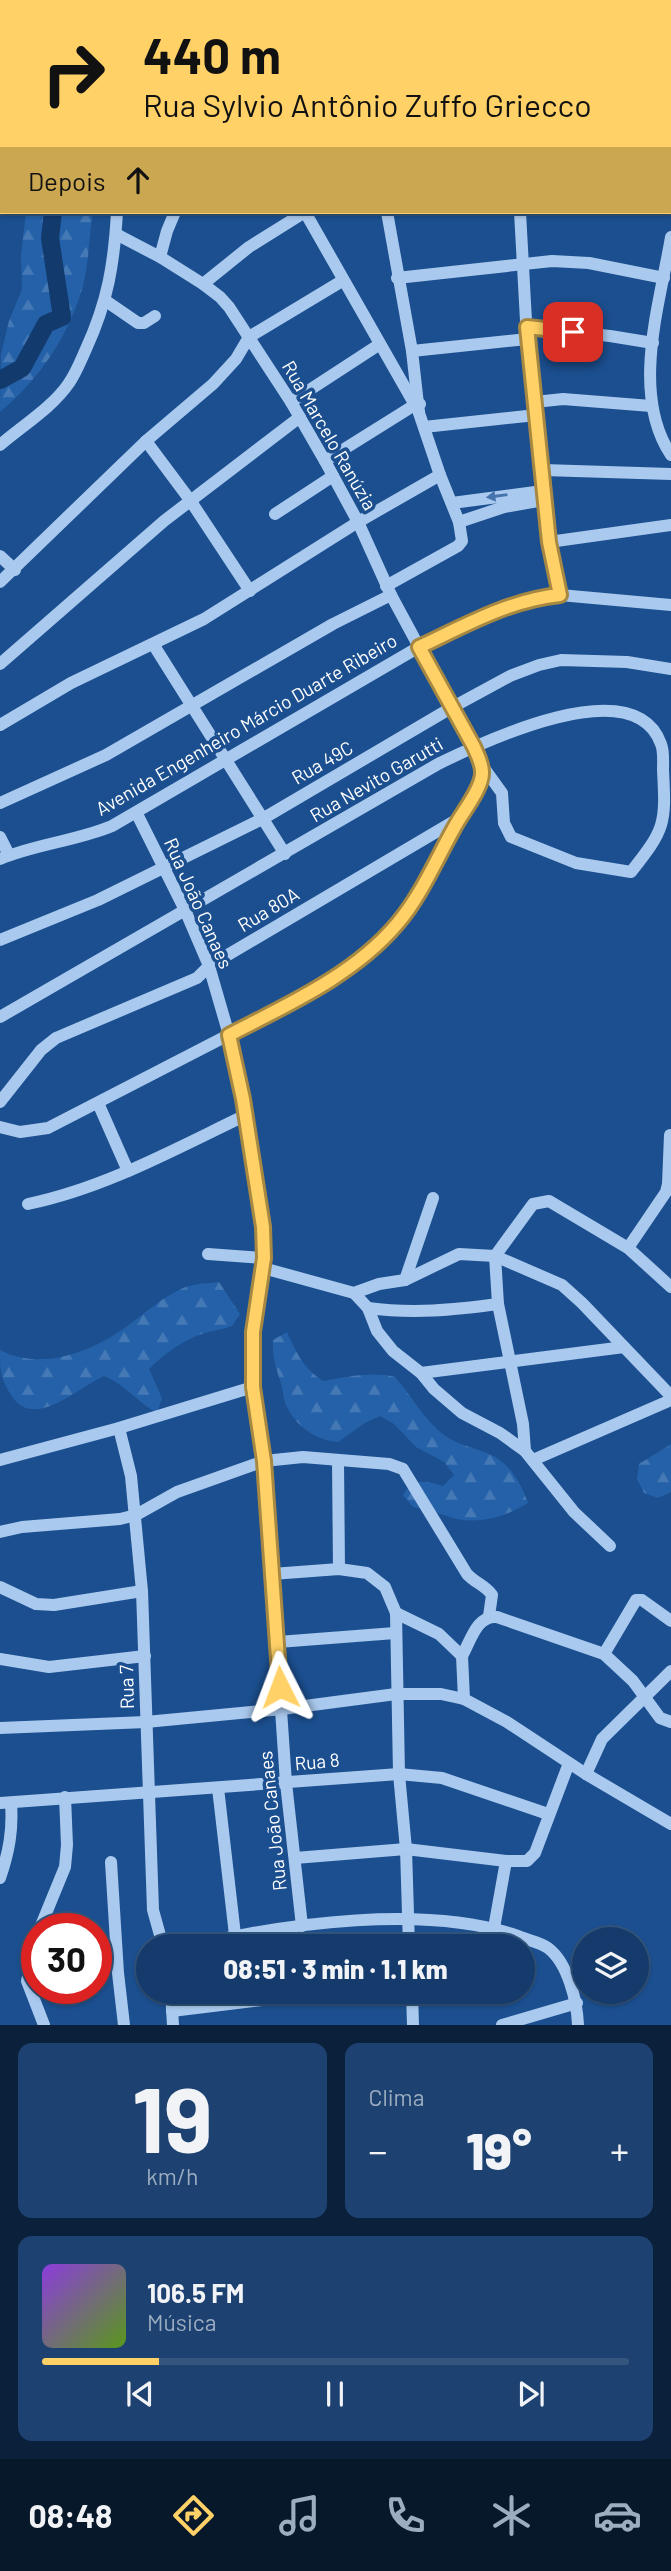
<!DOCTYPE html>
<html lang="pt">
<head>
<meta charset="utf-8">
<style>
	body { margin:0; font-family:Barlow,sans-serif; background:#1d4271; color:#f1f3f6; height:100vh; display:flex; flex-direction:column; font-size:26px; white-space:nowrap }
	* { box-sizing:border-box; margin:0 }
	p { font-size:23px; color:#9dadc1 }
	.icon { flex:none; width:38px; height:38px; fill:none; stroke:currentColor; stroke-width:2; stroke-linecap:round; stroke-linejoin:round }
	.map { position:relative; height:2025px; overflow:hidden }
	.sheet { display:flex; flex-direction:column; gap:18px; padding:18px; background:#0b203b; flex:1 }
	.sheet>* { flex:none }
	.hud { position:absolute; left:0px; top:0px; width:672px; height:214px; box-shadow:0 2px 5px #0004,0 0 0 2px #33557e; background:#ffd166; color:#111; overflow:hidden }
	.fabs { position:absolute; left:572px; top:1927px; display:grid; gap:14px }
	.fabs a { display:grid; place-items:center; width:77px; height:77px; border-radius:50%; background:#143b6b; box-shadow:0 2px 5px #0004,0 0 0 2px #33557e; font-size:35px }
	.speed { position:absolute; left:21px; top:1913px; display:flex; gap:14px; font-size:35px; font-weight:700; text-align:center }
	.speed>* { display:grid; place-content:center; width:91px; height:91px; border-radius:50%; background:#143b6b; box-shadow:0 2px 5px #0004,0 0 0 2px #33557e; line-height:1 }
	.speed .limit { border:10px solid #d22; background:#fff; color:#111 }
	.pin { position:absolute; display:grid; place-items:center; width:60px; height:60px; color:#fff; margin:-30px; border-radius:14px; box-shadow:0 4px 10px #0006 }
	.me { position:absolute; width:77px; margin:-38px; rotate:357deg; stroke-linejoin:round; filter:drop-shadow(0 0 5px #0008) }
	.turn { display:flex; align-items:center; gap:24px; height:147px; padding:0 28px; font-size:32px }
	.turn .icon { width:91px; height:91px; stroke-width:2.5 }
	.turn b { display:block; font-size:49px; line-height:60px }
	.then { display:flex; align-items:center; height:66px; padding:0 28px; background:#0003; gap:14px; font-size:26px }
	.big { font-size:52px; font-weight:800; line-height:1.1 }
	.sheet .tile { flex:1; display:flex; flex-direction:column; justify-content:center; gap:10px; min-width:0; padding:0 24px; border-radius:14px; background:#1d4271 }
	.sheet .dial { align-items:center; gap:0 }
	.dial b { font-size:91px; line-height:1 }
	.song { display:flex; align-items:center; gap:21px }
	.cover { width:84px; height:84px; border-radius:10px; background:linear-gradient(135deg,hsl(270 70% 55%),hsl(90 70% 35%)) }
	.played { height:7px; border-radius:4px; background:linear-gradient(90deg,#ffd166 20%,#33557e 20%) }
	.keys { display:flex; justify-content:space-around; direction:ltr }
	.heat { display:flex; justify-content:space-between; align-items:center; font-size:38px; direction:ltr }
	.sheet .tiles { flex:1; display:grid; gap:18px; grid-template-columns:1fr 1fr }
	.tile:last-child { grid-column:span 2 }
	.trip { position:absolute; left:136px; top:1934px; width:399px; height:70px; border-radius:35px; background:#143b6b; box-shadow:0 2px 5px #0004,0 0 0 2px #33557e; font-weight:800; line-height:70px; text-align:center }
	.tabs { display:flex; height:112px; justify-content:space-around; align-items:center; background:#08182b; color:#9dadc1 }
	.tabs .icon { width:49px; height:49px }
	.tabs .selected { color:#ffd166 }
	.tabs b { font-size:32px; color:#f1f3f6 }
	.map>svg:first-child { display:block }
	.forest { fill:url(#forest-firs) }
	.lines { fill:none; stroke-linecap:round; stroke-linejoin:round }
	.river { stroke:#123a6d; stroke-width:18 }
	.minor { stroke:#a9c9ee; stroke-width:12 }
	.oneway { fill:#4674ac }
	.route-casing { stroke:#a68842; stroke-width:18 }
	.route { stroke:#ffd166; stroke-width:12 }
	.labels { text-anchor:middle; dominant-baseline:central; stroke-width:7; stroke-linejoin:round; paint-order:stroke }
	.street-label { font-size:19px; fill:#fff; stroke:#1b4f8f }
</style>
</head>
<body>
<div class="map">
<svg width="671" height="2025" viewBox="0 0 671 2025">
	<defs>
		<pattern id="forest-firs" width="22" height="20" patternUnits="userSpaceOnUse" patternTransform="scale(1.75)"><rect width="22" height="20" fill="#2461a8"/><path d="M5 1l3.5 6h-7zM16 11l3.5 6h-7z" fill="#4579b5"/></pattern>
	</defs>
	<rect width="100%" height="100%" fill="#1b4f8f"/>
	<g class="forest">
		<path d="M26 212H93C89 235 89 259 84 282 70 334 41 378 0 412L1 354 9 321 22 289 21 255Z"/>
		<path d="M219 1282 240 1314 232 1326C221 1330 210 1331 199 1335 180 1342 163 1355 149 1369L162 1398 157 1413C137 1402 126 1385 104 1376 76 1389 33 1431 11 1395 0 1377 0 1371 0 1350 40 1371 89 1353 123 1329 141 1317 157 1301 177 1291 190 1283 204 1284 219 1282Z"/>
		<path d="M287 1332C296 1352 303 1368 323 1381 346 1377 372 1371 395 1377 412 1396 424 1420 444 1435 458 1445 473 1447 489 1454 510 1463 521 1483 528 1503 507 1516 482 1524 457 1519 442 1515 429 1509 413 1507L403 1495 412 1482H428L443 1486 454 1475 444 1462 416 1447 394 1424 380 1416 365 1423 338 1442C316 1440 295 1426 286 1405 283 1398 283 1390 281 1383 276 1368 272 1356 273 1340Z"/>
		<path d="M671 1444V1492L658 1498 644 1493 637 1479 639 1464Z"/>
	</g>
	<g class="lines">
		<g class="river">
			<path d="M109 2 110 0"/>
			<path d="M0 380 22 368 46 324 62 317 50 238 53 212"/>
		</g>
		<g class="minor">
			<path d="M357 0V2"/>
			<path d="M425 0V2"/>
			<path d="M635 0 648 2"/>
			<path d="M58 2 65 0"/>
			<path d="M186 2V0"/>
			<path d="M670 5H671"/>
			<path d="M0 13H2"/>
			<path d="M670 76H671"/>
			<path d="M0 154 2 149"/>
			<path d="M670 195H671"/>
			<path d="M305 212 419 412"/>
			<path d="M520 212 527 339 549 542 560 595"/>
			<path d="M671 237C660 304 630 393 671 455"/>
			<path d="M160 257 167 231 175 212"/>
			<path d="M397 278 552 261 589 263 664 278"/>
			<path d="M203 284 249 247 305 212"/>
			<path d="M106 301 138 323H144L155 316"/>
			<path d="M527 327 610 336 653 343"/>
			<path d="M412 351 527 339"/>
			<path d="M291 402 380 344"/>
			<path d="M535 402 563 399 651 406"/>
			<path d="M424 427 536 415"/>
			<path d="M146 441 190 500 250 591"/>
			<path d="M0 445C22 426 53 407 69 383 76 373 81 360 86 349 108 301 114 264 117 212"/>
			<path d="M325 461 413 406 420 404"/>
			<path d="M543 470 671 474"/>
			<path d="M452 503 543 491"/>
			<path d="M275 514 333 476"/>
			<path d="M459 522 504 507 544 500"/>
			<path d="M549 542 671 525"/>
			<path d="M0 556 15 570"/>
			<path d="M0 582 146 441 213 384 236 359 249 337 342 281"/>
			<path d="M386 586 458 546 462 541 459 522 440 475 419 413 412 351 387 212"/>
			<path d="M153 644 285 854"/>
			<path d="M0 664 164 521 300 417"/>
			<path d="M0 725 71 683 204 619 358 522 440 475"/>
			<path d="M0 803 106 755 333 624 391 595"/>
			<path d="M137 814 185 910 209 966 229 1035 243 1099 257 1185 263 1227 264 1258 253 1332V1387L264 1461 286 1783 302 1926"/>
			<path d="M0 837 9 855"/>
			<path d="M0 859C36 844 76 841 112 826L419 647 485 616 534 598 560 595 671 605"/>
			<path d="M0 940 98 900 264 818 451 708 510 676 539 665 561 660 627 662 671 669"/>
			<path d="M0 1017 438 764C483 742 634 669 661 744 664 751 663 762 663 770 666 825 665 829 631 872L576 863 511 837 504 823 502 793 481 764"/>
			<path d="M0 1102 41 1050 56 1038 197 978 209 966 458 819"/>
			<path d="M98 1103 128 1171"/>
			<path d="M0 1127 20 1132 48 1128 275 1011 363 957 399 922 419 893 482 777V770L473 747 391 595 358 522 325 461 291 402 229 307 220 297 203 284 160 257 116 234"/>
			<path d="M28 1204C105 1188 175 1149 246 1115"/>
			<path d="M628 1248 666 1192 668 1184 670 1135"/>
			<path d="M208 1254 264 1258"/>
			<path d="M263 1268 354 1293 379 1284 405 1280 459 1254 495 1256 562 1285 582 1303 671 1396"/>
			<path d="M405 1280 433 1198"/>
			<path d="M354 1293 368 1308 377 1331 393 1351 421 1373 434 1389 462 1413 500 1433 525 1451 574 1512 610 1546"/>
			<path d="M368 1308C413 1314 453 1310 498 1304"/>
			<path d="M421 1373 624 1347"/>
			<path d="M119 1428 131 1476 142 1591 153 1910 163 1946"/>
			<path d="M525 1451 523 1424 498 1304 495 1256 533 1204 549 1201 628 1248 671 1287"/>
			<path d="M0 1460 119 1428 253 1387"/>
			<path d="M533 1460 671 1400"/>
			<path d="M338 1461 339 1569"/>
			<path d="M0 1532 22 1527 120 1519 136 1515 177 1492 264 1461 303 1457 389 1464 403 1469 467 1574C475 1583 485 1585 492 1595L489 1616"/>
			<path d="M272 1574 339 1569 367 1573 385 1587 396 1613 399 1774 406 1849 409 1946"/>
			<path d="M0 1587 36 1604 54 1605 142 1591"/>
			<path d="M396 1613 439 1634 462 1656 464 1699"/>
			<path d="M278 1642 395 1633"/>
			<path d="M604 1654 636 1600H642L671 1621"/>
			<path d="M462 1656C471 1640 477 1615 497 1617L604 1654 633 1681 660 1718 671 1722"/>
			<path d="M0 1659 49 1667 145 1656"/>
			<path d="M0 1728 146 1722 282 1709 396 1694H441L464 1699 507 1722 586 1774 671 1824"/>
			<path d="M586 1774 602 1739 671 1671"/>
			<path d="M218 1788 235 1935"/>
			<path d="M0 1803 399 1774 442 1778 548 1814"/>
			<path d="M295 1858 406 1849 506 1861H527L535 1853 569 1763"/>
			<path d="M111 1862 118 1973 124 2025"/>
			<path d="M0 1878C9 1852 13 1830 11 1803"/>
			<path d="M40 1928 65 1867 67 1845 65 1797"/>
			<path d="M494 1928 506 1861"/>
			<path d="M37 1937 27 1981 44 2025"/>
			<path d="M192 1946C286 1923 426 1904 518 1936 527 1940 540 1942 548 1948 568 1963 577 2001 578 2025"/>
			<path d="M171 1992 173 2025"/>
			<path d="M412 1992 413 2025"/>
			<path d="M172 2011 287 1997"/>
			<path d="M502 2025 577 2003"/>
		</g>
	</g>
	<defs><path id="oneway-solid" d="M-6-.8H1V-3.2L6.5 0L1 3.2V.8H-6Z" transform="scale(1.75)"/></defs>
	<use class="oneway" href="#oneway-solid" transform="translate(497 496) rotate(172)"/>
	<g class="lines">
		<defs>
			<path id="route" d="M280 1687 264 1461 253 1387V1332L264 1258 263 1227 243 1099 229 1035C287 1005 354 975 397 924 421 896 436 860 454 828 461 814 483 788 482 772 482 763 477 754 474 747L419 647C464 626 509 600 560 595L549 542 527 327 573 332"/>
		</defs>
		<use href="#route" class="route-casing"/>
		<use href="#route" class="route"/>
	</g>
	<g class="labels">
		<g class="street-label">
			<text transform="translate(330 435) rotate(60)">Rua Marcelo Ranúzia</text>
			<text transform="translate(246 724) rotate(-30)">Avenida Engenheiro Márcio Duarte Ribeiro</text>
			<text transform="translate(322 762) rotate(-30)">Rua 49C</text>
			<text transform="translate(376 779) rotate(-30)">Rua Nevito Garutti</text>
			<text transform="translate(199 903) rotate(66)">Rua João Canaes</text>
			<text transform="translate(268 909) rotate(-31)">Rua 80A</text>
			<text transform="translate(126 1687) rotate(-91)">Rua 7</text>
			<text transform="translate(317 1761) rotate(-5)">Rua 8</text>
			<text transform="translate(272 1821) rotate(-96)">Rua João Canaes</text>
		</g>
	</g>
</svg>
<div class="fabs">
<a><svg class="icon" aria-label="layers" viewBox="0 0 24 24"><path d="M12 4l9 5-9 5-9-5zM3 14l9 5 9-5"/></svg></a>
</div>
<div class="speed"><div class="limit">30</div></div>
<div class="pin" style="left:573px;top:332px;background:#d93025"><svg class="icon" aria-label="arrive" viewBox="0 0 24 24"><path d="M6 21V4h12l-3 4 3 4H6"/></svg></div>
<svg class="me" style="left:280px;top:1687px" viewBox="-20 -20 40 40"><path d="M0-17L14 15 0 8-14 15z" fill="#ffd166" stroke="#fff" stroke-width="4"/></svg>
<div class="trip">08:51 · 3 min · 1.1 km</div>
<div class="hud">
<div class="turn"><svg class="icon" aria-label="right" viewBox="0 0 24 24"><path d="M7 20v-9h11M14 6l5 5-5 5"/></svg><div><b>440 m</b>Rua Sylvio Antônio Zuffo Griecco</div></div>
<div class="then">Depois<svg class="icon" aria-label="ahead" viewBox="0 0 24 24"><path d="M12 20V5M6 11l6-6 6 6"/></svg></div>
</div>
</div>
<section class="sheet">
<div class="tiles">
<div class="tile dial"><b>19</b><p>km/h</p></div>
<div class="tile"><p>Clima</p>
<div class="heat"><a>−</a><b class="big">19°</b><a>+</a></div>
</div>
<div class="tile">
<div class="song"><i class="cover"></i><div><b>106.5 FM</b><p>Música</p></div></div>
<div class="played"></div>
<div class="keys"><svg class="icon" aria-label="previous" viewBox="0 0 24 24"><path d="M18 5L8 12l10 7zM5 5v14"/></svg><svg class="icon" aria-label="pause" viewBox="0 0 24 24"><path d="M8 5v14M16 5v14"/></svg><svg class="icon" aria-label="next" viewBox="0 0 24 24"><path d="M6 5l10 7-10 7zM19 5v14"/></svg></div>
</div>
</div>
</section>
<nav class="tabs">
<b>08:48</b>
<svg class="icon selected" aria-label="directions" viewBox="0 0 24 24"><path d="M12 3l9 9-9 9-9-9zM9 14v-3h6M13 9l2 2-2 2"/></svg>
<svg class="icon" aria-label="music" viewBox="0 0 24 24"><path d="M9 18V5l10-2v13"/><circle cx="6" cy="18" r="3"/><circle cx="16" cy="16" r="3"/></svg>
<svg class="icon" aria-label="phone" viewBox="0 0 24 24"><path d="M5 4h4l2 5-3 2q2 4 5 5l2-3 5 2v4C11 20 4 13 5 4z"/></svg>
<svg class="icon" aria-label="climate" viewBox="0 0 24 24"><path d="M12 3v18M4 7l16 10M4 17L20 7"/></svg>
<svg class="icon" aria-label="car" viewBox="0 0 24 24"><path d="M5 17H2v-5l4-1 3-4h7l3 4 3 1v5h-3M9 17h6M6 11h13"/><circle cx="7" cy="17" r="2"/><circle cx="17" cy="17" r="2"/></svg>
</nav>
</body>
</html>
